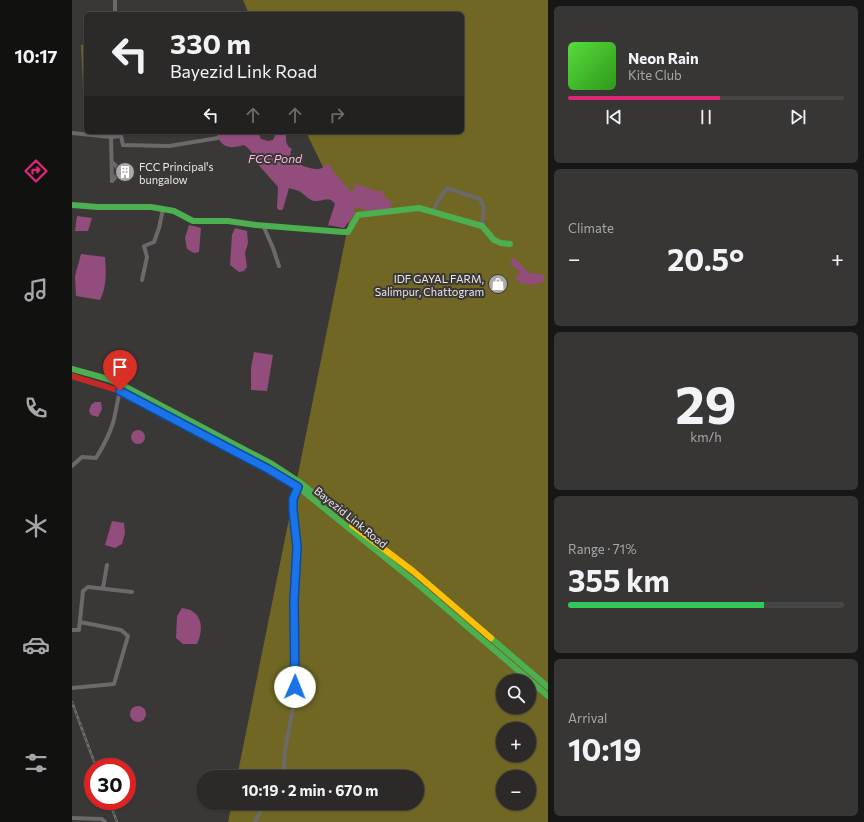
<!DOCTYPE html>
<html lang="en">
<head>
<meta charset="utf-8">
<style>
	body { margin:0; font-family:Commissioner,sans-serif; background:#373635; color:#f1f3f6; height:100vh; display:flex; flex-direction:column; font-size:15px; white-space:nowrap }
	* { box-sizing:border-box; margin:0 }
	p { font-size:13px; color:#a6a7a8 }
	.icon { flex:none; width:22px; height:22px; fill:none; stroke:currentColor; stroke-width:2; stroke-linecap:round; stroke-linejoin:round }
	.map { position:relative; flex:1; overflow:hidden }
	.details { display:flex; flex-direction:column; gap:6px; padding:6px; background:#181717; width:316px }
	.details>* { flex:none }
	.guide { position:absolute; left:12px; top:12px; width:380px; height:122px; border-radius:6px; box-shadow:0 1px 3px #0004,0 0 0 1px #474646; background:#2b2a29; color:#f1f3f6; overflow:hidden }
	.controls { position:absolute; left:424px; top:674px; display:grid; gap:8px }
	.controls a { display:grid; place-items:center; width:40px; height:40px; border-radius:50%; background:#2b2a29; box-shadow:0 1px 3px #0004,0 0 0 1px #474646; font-size:20px }
	.speed { position:absolute; left:12px; top:758px; display:flex; gap:8px; font-size:20px; font-weight:700; text-align:center }
	.speed>* { display:grid; place-content:center; width:52px; height:52px; border-radius:50%; background:#2b2a29; box-shadow:0 1px 3px #0004,0 0 0 1px #474646; line-height:1 }
	.speed .limit { border:6px solid #d22; background:#fff; color:#111 }
	.pin { position:absolute; display:grid; place-items:center; width:34px; height:34px; color:#fff; margin:-41px -17px; border-radius:50% 50% 50% 0; rotate:-45deg; box-shadow:0 0 4px #0007 }
	.pin .icon { rotate:45deg }
	.me { position:absolute; width:44px; margin:-22px; rotate:1deg; stroke-linejoin:round; filter:drop-shadow(0 0 3px #0008) }
	.turn { display:flex; align-items:center; gap:14px; height:84px; padding:0 20px; font-size:18px }
	.turn .icon { width:52px; height:52px; stroke-width:2.5 }
	.turn b { display:block; font-size:28px; line-height:34px }
	.lanes { display:flex; align-items:center; height:38px; padding:0 20px; background:#0003; justify-content:center; gap:20px; direction:ltr }
	.lanes .off { opacity:.35 }
	.big { font-size:30px; font-weight:700; line-height:1.1 }
	.details .tile { flex:1; display:flex; flex-direction:column; justify-content:center; gap:6px; min-width:0; padding:0 14px; border-radius:6px; background:#373635 }
	.details .dial { align-items:center; gap:0 }
	.dial b { font-size:52px; line-height:1 }
	.song { display:flex; align-items:center; gap:12px }
	.cover { width:48px; height:48px; border-radius:6px; background:linear-gradient(135deg,hsl(110 70% 55%),hsl(110 70% 35%)) }
	.played { height:4px; border-radius:2px; background:linear-gradient(90deg,#db2777 55%,#474646 55%) }
	.keys { display:flex; justify-content:space-around; direction:ltr }
	.heat { display:flex; justify-content:space-between; align-items:center; font-size:22px; direction:ltr }
	.charge { height:6px; border-radius:3px; background:linear-gradient(90deg,#34c759 71%,#474646 0) }
	.trip { position:absolute; left:124px; top:770px; width:228px; height:40px; border-radius:20px; background:#2b2a29; box-shadow:0 1px 3px #0004,0 0 0 1px #474646; font-weight:700; line-height:40px; text-align:center }
	main { display:flex; flex:1; min-height:0 }
	.tabs { display:flex; flex-direction:column; width:72px; justify-content:space-around; align-items:center; background:#111110; color:#a6a7a8 }
	.tabs .icon { width:28px; height:28px }
	.tabs .selected { color:#db2777 }
	.tabs b { font-size:18px; color:#f1f3f6 }
	.map>svg:first-child { display:block }
	.forest { fill:#6f6723; fill-rule:evenodd }
	.water { fill:#934d7c }
	.lines { fill:none; stroke-linecap:round; stroke-linejoin:round }
	.street { stroke:#6b6969; stroke-width:4 }
	.fast { stroke:#4caf50; stroke-width:6 }
	.slow { stroke:#ffc107; stroke-width:6 }
	.jam { stroke:#c62828; stroke-width:6 }
	.rail-casing { stroke:#717070; stroke-width:2.5 }
	.rail { stroke:#3a3736; stroke-width:1; stroke-dasharray:3; stroke-linecap:butt }
	.route-casing { stroke:#114b97; stroke-width:10 }
	.route { stroke:#1a73e8; stroke-width:7 }
	.labels { text-anchor:middle; dominant-baseline:central; stroke-width:4; stroke-linejoin:round; paint-order:stroke }
	.poi-label { font-size:11px; fill:#eae8e7; stroke:#3a3736; text-anchor:start }
	.street-label { font-size:11px; fill:#eae8e7; stroke:#3a3736 }
	.water-label { font-size:12px; font-style:italic; fill:#fcbbe3; stroke:#3a3736 }
</style>
</head>
<body>
<main>
<nav class="tabs">
<b>10:17</b>
<svg class="icon selected" aria-label="directions" viewBox="0 0 24 24"><path d="M12 3l9 9-9 9-9-9zM9 14v-3h6M13 9l2 2-2 2"/></svg>
<svg class="icon" aria-label="music" viewBox="0 0 24 24"><path d="M9 18V5l10-2v13"/><circle cx="6" cy="18" r="3"/><circle cx="16" cy="16" r="3"/></svg>
<svg class="icon" aria-label="phone" viewBox="0 0 24 24"><path d="M5 4h4l2 5-3 2q2 4 5 5l2-3 5 2v4C11 20 4 13 5 4z"/></svg>
<svg class="icon" aria-label="climate" viewBox="0 0 24 24"><path d="M12 3v18M4 7l16 10M4 17L20 7"/></svg>
<svg class="icon" aria-label="car" viewBox="0 0 24 24"><path d="M5 17H2v-5l4-1 3-4h7l3 4 3 1v5h-3M9 17h6M6 11h13"/><circle cx="7" cy="17" r="2"/><circle cx="17" cy="17" r="2"/></svg>
<svg class="icon" aria-label="filters" viewBox="0 0 24 24"><path d="M4 7h16M4 17h16"/><circle cx="9" cy="7" r="2"/><circle cx="15" cy="17" r="2"/></svg>
</nav>
<div class="map">
<svg width="476" height="822" viewBox="0 0 476 822">
	<rect width="100%" height="100%" fill="#393837"/>
	<g class="forest">
		<path d="M171 0H476V822H156L160 803H345V777H165L277 221 234 132H390V14H177ZM431 681H457V707H431ZM431 729H457V755H431ZM431 777H457V803H431Z"/>
		<path d="M14 44V86H11L9 45Z"/>
	</g>
	<g class="water">
		<path d="M145 132H186L189 139 196 141 201 140 205 132H214C214 140 213 145 220 149 212 161 236 169 246 169 250 169 252 166 255 164L258 165 261 173 265 175 278 191 283 190 282 184H284L304 191H311V195L315 199 319 201 320 203 318 209C309 209 293 213 286 207L282 208 283 213 272 228 256 225 263 204C257 195 251 202 243 201 238 201 232 194 227 191 224 190 220 189 217 188L211 209 210 210H207L205 208 206 187 184 162C182 155 178 149 172 145 163 147 155 150 148 141 146 138 145 136 145 132Z"/>
		<path d="M5 216 20 218 16 231H3Z"/>
		<path d="M117 225 129 228 127 252 122 253 115 249 113 238Z"/>
		<path d="M163 228 175 231 176 243 173 253 175 267 172 271 167 272 158 265 160 235Z"/>
		<path d="M9 254 33 257C34 272 35 286 28 300L4 296 3 276Z"/>
		<path d="M441 257 457 273 467 274 473 276 472 281C463 286 453 286 444 280V276L448 274V272L438 263Z"/>
		<path d="M182 352 201 355 195 391 179 390V368Z"/>
		<path d="M23 402H29L30 409 26 417 19 415 17 411 19 405Z"/>
		<circle cx="66" cy="437" r="7"/>
		<path d="M40 521 52 523 53 533 50 544 43 548 33 545Z"/>
		<path d="M110 608C113 609 118 609 120 611 132 618 130 634 125 644H111L104 638 105 616Z"/>
		<circle cx="66" cy="714" r="8"/>
	</g>
	<g class="lines">
		<g class="street">
			<path d="M43 0V14"/>
			<path d="M0 133 39 137 49 136V132"/>
			<path d="M49 136 51 145 97 146 146 138"/>
			<path d="M39 137 40 181"/>
			<path d="M40 162C48 168 47 174 40 181"/>
			<path d="M361 212 367 199 375 188 408 199 412 207 410 226"/>
			<path d="M191 225 201 248 207 266"/>
			<path d="M70 280 75 257 72 246 82 242 87 228 91 209"/>
			<path d="M0 466 10 457 24 458C31 447 37 435 41 423 44 412 45 402 48 391"/>
			<path d="M31 588 35 565"/>
			<path d="M0 630H7L11 591 16 587 60 592"/>
			<path d="M0 688 42 684 56 636 49 630 8 622"/>
			<path d="M213 777C209 750 220 723 223 696 225 664 221 633 222 602 222 585 224 569 225 553 226 532 215 507 226 487"/>
			<path d="M0 818 30 819 33 822"/>
			<path d="M183 822 190 808 192 806C200 805 209 810 215 803"/>
		</g>
		<g class="fast">
			<path d="M0 205 26 207H79L102 211 121 221H156L184 225 271 232H276L286 215 347 208 410 226 422 240 429 243 438 244"/>
			<path d="M0 369 36 379 52 386 200 464 229 483 240 492"/>
			<path d="M208 476 226 487 342 581 476 696"/>
			<path d="M419 638 476 687"/>
		</g>
		<g class="slow">
			<path d="M87 412 208 476"/>
			<path d="M280 525 341 571 419 638"/>
		</g>
		<path class="jam" d="M0 376 48 391 87 412"/>
		<defs>
			<g id="rail">
				<path d="M0 702 24 767"/>
				<path d="M37 801 45 822"/>
			</g>
		</defs>
		<use href="#rail" class="rail-casing"/>
		<use href="#rail" class="rail"/>
	</g>
	<g class="lines">
		<defs>
			<path id="route" d="M48 391 196 469 226 487 221 499V510L225 547 222 601 223 687"/>
		</defs>
		<use href="#route" class="route-casing"/>
		<use href="#route" class="route"/>
	</g>
	<defs>
		<symbol id="building-disc" viewBox="-11 -11 22 22"><circle r="9.5" fill="#acaaa9" stroke="#3a3736"/><path d="M-4-6H4V6H1V3H-1V6H-4ZM-2.5-4.3h1.7v1.8h-1.7ZM.8-4.3h1.7v1.8H.8ZM-2.5-1h1.7V.8h-1.7ZM.8-1h1.7V.8H.8Z" fill="#fff"/></symbol>
		<symbol id="shop-disc" viewBox="-11 -11 22 22"><circle r="9.5" fill="#acaaa9" stroke="#3a3736"/><path d="M-5-2.5h2.3a2.7 3.5 0 0 1 5.4 0H5L5.5 6h-11ZM-1.5-2.5h3a1.5 2.3 0 0 0-3 0Z" fill="#fff"/></symbol>
	</defs>
	<g fill-rule="evenodd">
		<use href="#building-disc" x="42" y="161" width="22" height="22"/>
		<use href="#shop-disc" x="415" y="273" width="22" height="22"/>
	</g>
	<g class="labels">
		<g class="poi-label">
			<text x="67" y="166">FCC Principal's<tspan x="67" dy="13">bungalow</tspan></text>
			<text x="412" y="278" text-anchor="end">IDF GAYAL FARM,<tspan x="412" dy="13">Salimpur, Chattogram</tspan></text>
		</g>
		<g class="street-label">
			<text transform="translate(279 517) rotate(39)">Bayezid Link Road</text>
		</g>
		<g class="water-label">
			<text x="203" y="158">FCC Pond</text>
		</g>
	</g>
</svg>
<div class="controls">
<a><svg class="icon" aria-label="search" viewBox="0 0 24 24"><circle cx="10" cy="10" r="6"/><path d="M15 15l6 6"/></svg></a>
<a>+</a>
<a>−</a>
</div>
<div class="speed"><div class="limit">30</div></div>
<div class="pin" style="left:48px;top:391px;background:#d93025"><svg class="icon" aria-label="arrive" viewBox="0 0 24 24"><path d="M6 21V4h12l-3 4 3 4H6"/></svg></div>
<svg class="me" style="left:223px;top:687px" viewBox="-20 -20 40 40"><circle r="19" fill="#fff"/><path d="M0-13L10 11 0 6-10 11z" fill="#1a73e8"/></svg>
<div class="trip">10:19 · 2 min · 670 m</div>
<div class="guide">
<div class="turn"><svg class="icon" aria-label="left" viewBox="0 0 24 24"><path d="M17 20v-9H6M10 6l-5 5 5 5"/></svg><div><b>330 m</b>Bayezid Link Road</div></div>
<div class="lanes"><svg class="icon" aria-label="left" viewBox="0 0 24 24"><path d="M17 20v-9H6M10 6l-5 5 5 5"/></svg><svg class="icon off" aria-label="ahead" viewBox="0 0 24 24"><path d="M12 20V5M6 11l6-6 6 6"/></svg><svg class="icon off" aria-label="ahead" viewBox="0 0 24 24"><path d="M12 20V5M6 11l6-6 6 6"/></svg><svg class="icon off" aria-label="right" viewBox="0 0 24 24"><path d="M7 20v-9h11M14 6l5 5-5 5"/></svg></div>
</div>
</div>
<section class="details">
<div class="tile">
<div class="song"><i class="cover"></i><div><b>Neon Rain</b><p>Kite Club</p></div></div>
<div class="played"></div>
<div class="keys"><svg class="icon" aria-label="previous" viewBox="0 0 24 24"><path d="M18 5L8 12l10 7zM5 5v14"/></svg><svg class="icon" aria-label="pause" viewBox="0 0 24 24"><path d="M8 5v14M16 5v14"/></svg><svg class="icon" aria-label="next" viewBox="0 0 24 24"><path d="M6 5l10 7-10 7zM19 5v14"/></svg></div>
</div>
<div class="tile"><p>Climate</p>
<div class="heat"><a>−</a><b class="big">20.5°</b><a>+</a></div>
</div>
<div class="tile dial"><b>29</b><p>km/h</p></div>
<div class="tile"><p>Range · 71%</p><b class="big">355 km</b><div class="charge"></div></div>
<div class="tile"><p>Arrival</p><b class="big">10:19</b></div>
</section>
</main>
</body>
</html>
